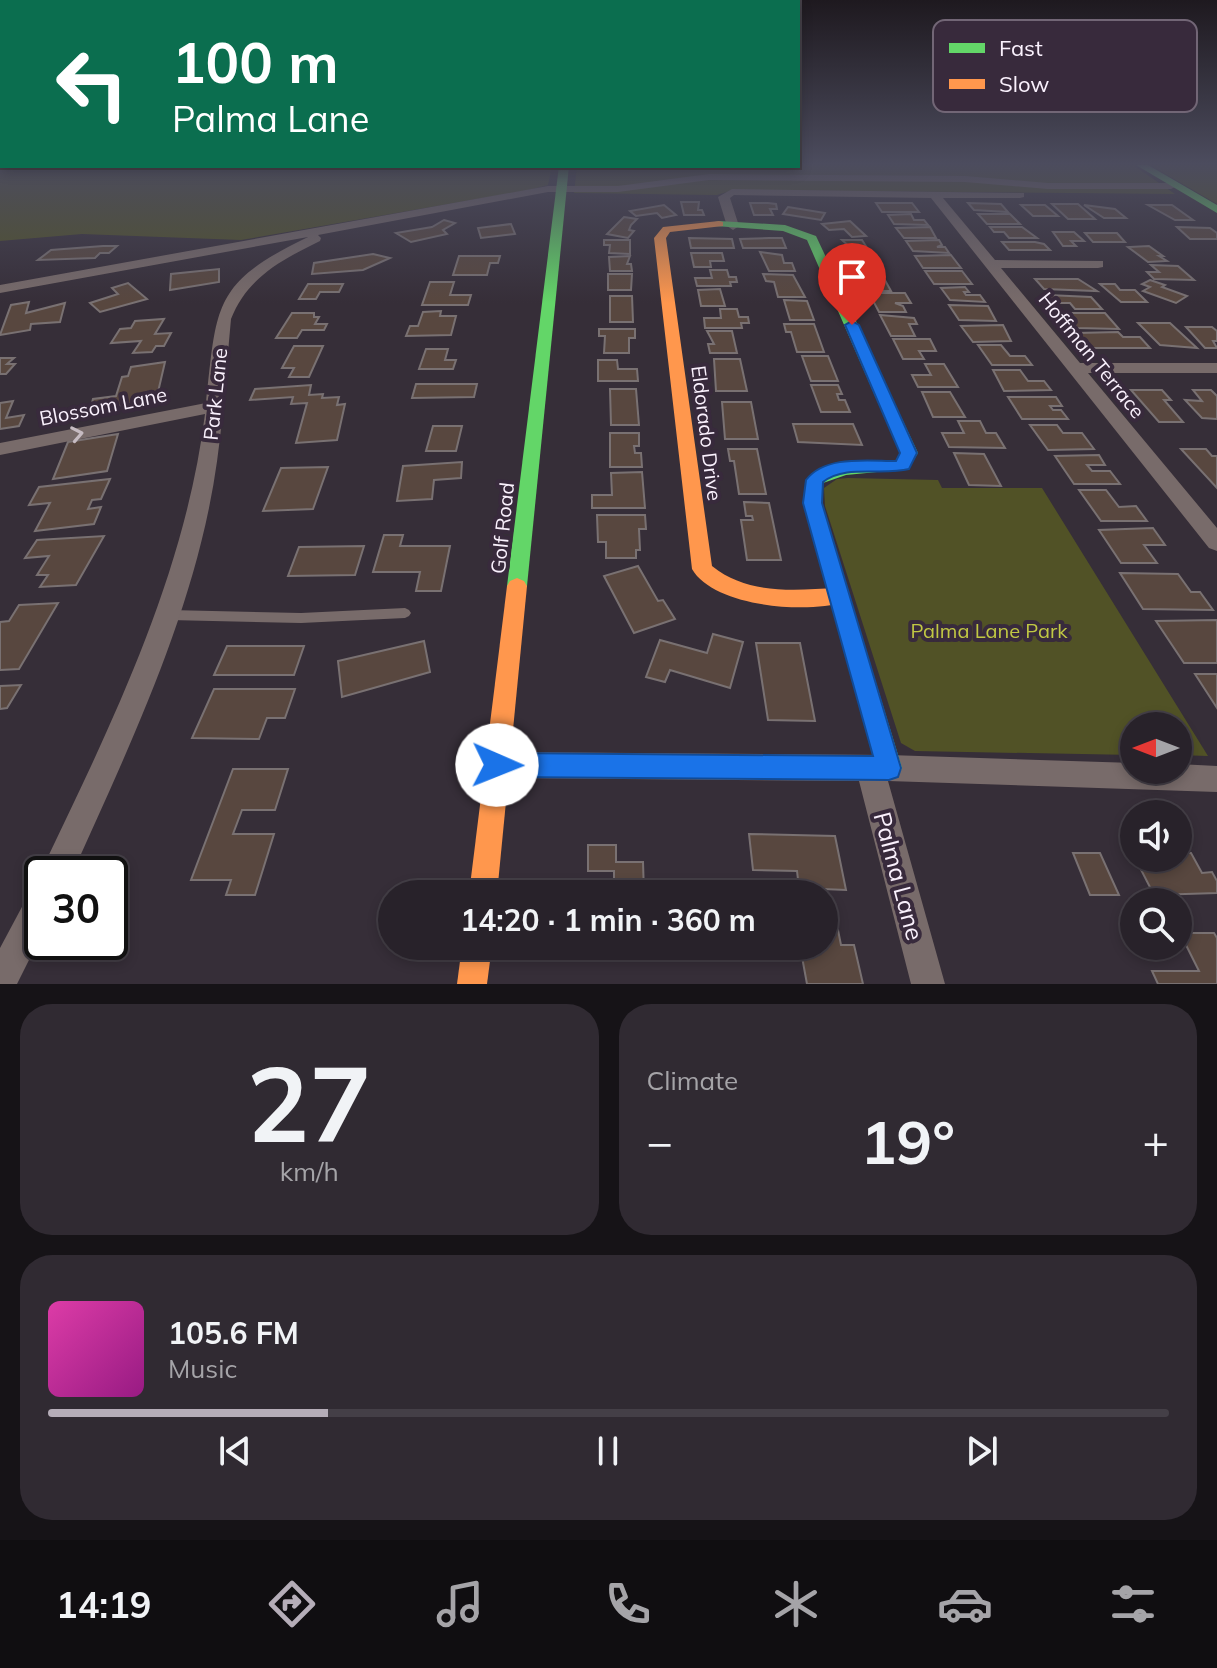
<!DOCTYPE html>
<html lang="en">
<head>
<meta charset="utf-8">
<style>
	body { margin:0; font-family:Mulish,sans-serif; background:#302a32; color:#f1f3f6; height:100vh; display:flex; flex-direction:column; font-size:30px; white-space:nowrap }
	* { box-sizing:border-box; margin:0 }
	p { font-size:26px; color:#a5a4a8 }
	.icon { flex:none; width:44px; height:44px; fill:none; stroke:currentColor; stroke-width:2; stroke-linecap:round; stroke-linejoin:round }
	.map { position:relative; height:984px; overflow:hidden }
	.sheet { display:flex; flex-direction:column; gap:20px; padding:20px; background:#161317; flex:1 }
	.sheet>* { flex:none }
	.top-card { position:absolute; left:0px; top:0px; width:800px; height:168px; box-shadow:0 4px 12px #0003,0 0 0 2px #443f47; background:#0b6e4f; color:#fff; overflow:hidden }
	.needle { width:52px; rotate:270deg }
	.fabs { position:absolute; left:1120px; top:712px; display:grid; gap:16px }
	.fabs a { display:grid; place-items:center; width:72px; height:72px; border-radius:50%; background:#28222a; box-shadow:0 4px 12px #0003,0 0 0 2px #443f47; font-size:40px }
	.speed { position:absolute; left:24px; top:856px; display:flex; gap:16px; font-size:40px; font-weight:700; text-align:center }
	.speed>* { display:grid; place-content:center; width:104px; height:104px; border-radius:50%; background:#28222a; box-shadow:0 4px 12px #0003,0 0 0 2px #443f47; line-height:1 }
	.speed .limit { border:4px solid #111; border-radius:12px; background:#fff; color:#111 }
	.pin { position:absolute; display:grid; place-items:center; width:68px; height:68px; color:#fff; margin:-82px -34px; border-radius:50% 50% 50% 0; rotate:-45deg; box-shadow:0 0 8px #0007 }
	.pin .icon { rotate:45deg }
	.me { position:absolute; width:88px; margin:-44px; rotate:91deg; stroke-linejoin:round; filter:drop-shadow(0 0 6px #0008) }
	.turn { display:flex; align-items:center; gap:28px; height:168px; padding:0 40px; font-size:36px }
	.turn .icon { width:104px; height:104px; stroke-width:2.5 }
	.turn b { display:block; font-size:56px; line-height:68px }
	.big { font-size:60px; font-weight:700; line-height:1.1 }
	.sheet .widget { flex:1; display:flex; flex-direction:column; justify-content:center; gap:12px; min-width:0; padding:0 28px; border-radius:32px; background:#302a32 }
	.sheet .dial { align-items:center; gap:0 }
	.dial b { font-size:104px; line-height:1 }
	.song { display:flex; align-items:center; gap:24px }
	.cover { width:96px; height:96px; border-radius:12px; background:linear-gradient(135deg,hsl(320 70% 55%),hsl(310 70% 35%)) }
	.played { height:8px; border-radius:4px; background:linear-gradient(90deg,#b5adb8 25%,#443f47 25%) }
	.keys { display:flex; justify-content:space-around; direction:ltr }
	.heat { display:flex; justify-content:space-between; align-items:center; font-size:44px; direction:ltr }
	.sheet .tiles { flex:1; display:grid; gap:20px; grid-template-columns:1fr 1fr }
	.widget:last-child { grid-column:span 2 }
	.trip { position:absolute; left:378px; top:880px; width:460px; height:80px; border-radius:40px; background:#28222a; box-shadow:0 4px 12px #0003,0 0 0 2px #443f47; font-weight:700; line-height:80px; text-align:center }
	.tab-bar { display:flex; height:128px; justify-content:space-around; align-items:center; background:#100e11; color:#a5a4a8 }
	.tab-bar .icon { width:56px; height:56px }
	.tab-bar .current { color:#b5adb8 }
	.tab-bar b { font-size:36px; color:#f1f3f6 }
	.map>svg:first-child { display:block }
	.green { fill:#515226 }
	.building { fill:#58473f; stroke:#797172; stroke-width:2 }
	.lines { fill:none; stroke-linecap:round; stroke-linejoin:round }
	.lane { fill:#786b6a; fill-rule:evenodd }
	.street { fill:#786b6a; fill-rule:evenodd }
	.fast { fill:#63d668; fill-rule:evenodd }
	.slow { fill:#ff974d; fill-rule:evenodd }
	.oneway { stroke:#c6bbc2 }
	.route { fill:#1a73e8; stroke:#114b97; stroke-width:2 }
	.labels { text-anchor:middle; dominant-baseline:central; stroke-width:8; stroke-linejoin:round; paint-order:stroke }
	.street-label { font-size:20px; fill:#faf1fd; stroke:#382a3c }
	.park-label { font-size:20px; fill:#c1c843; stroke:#382a3c }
	.near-street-label { font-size:24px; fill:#faf1fd; stroke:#382a3c }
	.key { fill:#382a3c; stroke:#726676; stroke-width:2 }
	.key-label { font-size:22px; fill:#faf1fd }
</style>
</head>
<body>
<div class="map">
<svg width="1217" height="984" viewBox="0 0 1217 984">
	<rect width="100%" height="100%" fill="#362e38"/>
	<g class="green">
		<path d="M0 165 2 166H552L548 185 529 190 241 240 82 234 0 241Z"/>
		<path d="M1133 165 1175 194 733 190 717 195 574 193 577 166Z"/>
		<path d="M1150 165H1217V204Z"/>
		<path d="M848 478 938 480 942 488H1042L1208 756 1178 755V726H1134V755L915 751 901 743 825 506 824 488 837 479Z"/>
	</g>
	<g class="building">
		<path d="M681 202H699L698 210H702L704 215H684Z"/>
		<path d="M750 203H768L776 204 777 209H770L773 215H754Z"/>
		<path d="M876 203H912L919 212H882Z"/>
		<path d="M968 203 1001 204 1008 212 974 210Z"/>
		<path d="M1052 204H1078L1095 219H1068Z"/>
		<path d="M664 205 676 215 662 218 657 213 636 216 630 211Z"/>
		<path d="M1021 205H1045L1058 216H1033Z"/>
		<path d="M1084 205 1115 209 1126 218H1104Z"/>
		<path d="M1148 205H1172L1193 220H1175Z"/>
		<path d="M788 207 825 213 821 220 783 214Z"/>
		<path d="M911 214 914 220H924L928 225 894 224 888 215Z"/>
		<path d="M978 214H1010L1020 224H987Z"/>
		<path d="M624 217 637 219 631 225 629 230 634 231 628 238 607 234Z"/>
		<path d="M444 220 455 223 443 230 447 234 411 242 396 233 432 227Z"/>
		<path d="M850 221 866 236 852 237 844 229 829 230 822 224Z"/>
		<path d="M511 224 515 234 481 238 478 228Z"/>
		<path d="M930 227 936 238H904L896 228Z"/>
		<path d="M990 227H1022L1037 238H1009L1004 232H994Z"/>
		<path d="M1177 227 1210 228 1217 233V239H1190Z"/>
		<path d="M1053 232H1074L1084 241H1071L1076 246H1063Z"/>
		<path d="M1085 233H1117L1125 242H1093Z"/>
		<path d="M689 238 732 239 734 248H691Z"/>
		<path d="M769 238H782L786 248H743L740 239Z"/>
		<path d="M604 240H630V254L609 253 610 245H604Z"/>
		<path d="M842 240H862L871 254 849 255 845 248H851Z"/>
		<path d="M939 240 942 245 937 247H945L949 253 913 251 906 241Z"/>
		<path d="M1002 242H1035L1044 244 1050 250H1009Z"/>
		<path d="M103 246H117L109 253H100L95 258 38 260 51 250Z"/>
		<path d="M1149 246 1163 256H1159L1167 261 1148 262 1128 247Z"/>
		<path d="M760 252 782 255 784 263H792L795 271H769Z"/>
		<path d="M691 253H722L724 261H710L711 267H694Z"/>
		<path d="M373 254 390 258 363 270 312 274 314 263Z"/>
		<path d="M951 255 961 268H923L915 256Z"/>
		<path d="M459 256H500L498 263H490L487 275H453Z"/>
		<path d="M630 256 627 264H631L632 271H610L609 257Z"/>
		<path d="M850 257H871L880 271H858Z"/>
		<path d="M1151 265 1178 266 1194 280 1154 279 1147 272H1159Z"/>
		<path d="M219 269V282L170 290 171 274Z"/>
		<path d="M710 270H727L729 277H736L737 282H730L731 286H697L695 278H712Z"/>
		<path d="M925 271H962L972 284H934Z"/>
		<path d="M881 273 891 291H868L864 283H869L860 274Z"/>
		<path d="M608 274H632L631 290H608Z"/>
		<path d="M763 274 793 275 805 297H778L774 282 766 281Z"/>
		<path d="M1035 279H1078L1097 291 1044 289Z"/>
		<path d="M1150 280 1165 285 1162 287 1187 296 1176 303 1143 291 1150 287 1142 284Z"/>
		<path d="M430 282H454L450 295H471L468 305H422Z"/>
		<path d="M128 283 147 299 100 312 90 303 118 294 112 288Z"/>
		<path d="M308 284H343L339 292H320L316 299H299Z"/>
		<path d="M1100 284H1115L1120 290H1135L1147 302H1121Z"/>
		<path d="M965 287 969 292H964L966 295H980L985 302 950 300 941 288Z"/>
		<path d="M720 289 725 306H701L698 290Z"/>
		<path d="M869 293H905L911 303H895L903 306 906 312H879Z"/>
		<path d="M1048 295 1091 297 1102 309H1075L1070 303H1055Z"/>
		<path d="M610 296H632L633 322H610Z"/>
		<path d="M784 300 807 301 814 320H790Z"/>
		<path d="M29 302 26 313 65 303 60 322 31 324 30 330 0 335 11 305Z"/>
		<path d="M949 305 988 306 996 321 959 320Z"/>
		<path d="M720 309H737L739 317H748L749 323H741L742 328H705L704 318H721Z"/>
		<path d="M441 311 440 316H456L451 335 406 336 410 326H418L423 312Z"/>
		<path d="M292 313H314V317H319L315 324H327L324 330H302L297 338H276Z"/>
		<path d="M1064 313H1105L1119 329 1077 328Z"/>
		<path d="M880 315 914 318 917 324H909L915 336H891Z"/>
		<path d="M164 319 155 334 171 333 164 346H156L152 352 133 353 141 341 111 343 120 329 131 328 135 321Z"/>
		<path d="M1138 323H1170L1197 348 1160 345Z"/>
		<path d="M784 324H814L824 352H797L791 332H786Z"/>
		<path d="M1003 325 1011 341 973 342 961 326Z"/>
		<path d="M1186 327H1212L1217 331V341H1213L1217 348H1205Z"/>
		<path d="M599 329H635V338H629V353H604L605 336H599Z"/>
		<path d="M707 331H732L737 353H710L708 344H714Z"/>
		<path d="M1118 332 1123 337H1140L1150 348H1092L1078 333Z"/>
		<path d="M893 339H930L936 351H919L924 359H903Z"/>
		<path d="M978 345H1001L1010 356H1025L1032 365H992Z"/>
		<path d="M294 346H323L309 377H289L294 368H282Z"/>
		<path d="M426 349H448L445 360H456L453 369H419Z"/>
		<path d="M802 356H828L838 381H811Z"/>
		<path d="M0 358H14L7 364H15L6 374H0Z"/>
		<path d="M714 359H740L747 391H716Z"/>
		<path d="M598 360H617L618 369H637L638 381H598Z"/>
		<path d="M165 362 158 392 150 393 148 401 90 410 93 399 116 396 122 377 128 376 131 367Z"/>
		<path d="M925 364H944L958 387H918L912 375H931Z"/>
		<path d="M993 370H1020L1028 381H1044L1051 390 1004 391Z"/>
		<path d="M416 384H477L474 397 412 398Z"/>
		<path d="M311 385 309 395 323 394 322 398 339 397 337 405 345 404 337 440 296 443 307 403 291 404 293 397 250 400 255 389Z"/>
		<path d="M811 385H838L842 394H837L839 400H845L850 412H821Z"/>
		<path d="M610 389H636L639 425H611Z"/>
		<path d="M1131 390H1162L1171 400H1164L1183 422H1159Z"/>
		<path d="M1193 390H1211L1217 396V419L1202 418 1185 400 1202 401Z"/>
		<path d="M922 392H950L965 417H933Z"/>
		<path d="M1008 397H1056L1062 406H1050L1053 410H1061L1068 419H1022Z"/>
		<path d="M13 401 6 418 24 415 19 426 0 429V403Z"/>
		<path d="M722 402H751L758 439H725Z"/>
		<path d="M958 421H980L986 433H996L1005 448 949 447 942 433H964Z"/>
		<path d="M793 424H853L862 445 798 442Z"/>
		<path d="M1030 425H1057L1063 433H1082L1094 449 1048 450Z"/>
		<path d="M433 426H462L456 451H426Z"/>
		<path d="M610 433H639V446H634L635 453H641L642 467H610Z"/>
		<path d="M118 434 107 471 53 479 68 442Z"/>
		<path d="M728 449H757L766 494H739L734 461H730Z"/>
		<path d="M1181 449H1206L1212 456H1217V488Z"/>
		<path d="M954 453 984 454 1001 486 969 485Z"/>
		<path d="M1099 455 1105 465H1087L1092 471H1110L1120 484H1074L1055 456Z"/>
		<path d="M462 462 461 478 434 480 432 499 397 501 403 466Z"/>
		<path d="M328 467 313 509 263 511 281 468Z"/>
		<path d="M642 472 645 508H592V495H612L611 473Z"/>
		<path d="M110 479 101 499 92 500 88 509 101 507 94 524 35 531 50 503 29 505 39 487Z"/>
		<path d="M1079 490H1106L1119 507 1136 506 1147 521H1101Z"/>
		<path d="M744 502 769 503 781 560H747L741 520H753L752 516H746Z"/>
		<path d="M597 515H645L646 529H639L640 550H636V558H606V542H598Z"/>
		<path d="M1153 528 1165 545H1144L1157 563H1121L1099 530Z"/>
		<path d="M384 535H403L400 546H450L441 591H416L420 572H373Z"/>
		<path d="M104 536 76 585 40 587 48 575H37L49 556 25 558 37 540Z"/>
		<path d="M364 546 355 575 288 576 299 547Z"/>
		<path d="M638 566 658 601 663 600 675 619 634 633 604 576Z"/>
		<path d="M1120 573 1178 574 1191 592H1200L1213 610 1143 609Z"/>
		<path d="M58 603 19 669 0 670V622L9 621 19 605Z"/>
		<path d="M1217 620V663H1184L1156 621Z"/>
		<path d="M713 634 743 642 730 688 670 670 665 682 646 677 660 640 707 653Z"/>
		<path d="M424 641 430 672 342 697 338 661Z"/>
		<path d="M756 643H800L815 721 768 720Z"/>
		<path d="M227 646H304L294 675H214Z"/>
		<path d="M1195 674H1217V708Z"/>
		<path d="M21 685 7 708 0 709V686Z"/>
		<path d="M214 689H295L285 718H267L259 739 192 738Z"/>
		<path d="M233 769H288L275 810H242L233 834H274L255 895H226L231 880H191Z"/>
		<path d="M749 834 835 836 846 890 799 888 797 871 753 870Z"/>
		<path d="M588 845H616V862H643L644 894H605V889L614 888V871H588Z"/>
		<path d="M1073 853H1100L1119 895H1090Z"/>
		<path d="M1178 853H1191L1202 873 1212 872 1217 881V893L1154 895 1135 858H1178Z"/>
		<path d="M824 920H836L841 945H854L863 984H807L800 946H824Z"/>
		<path d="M1180 933H1214L1217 938V984H1158L1152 971H1199Z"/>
		<path d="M587 946H648V949L586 950Z"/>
	</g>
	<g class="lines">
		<path class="lane" d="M405 608 409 610 411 613 409 616 405 618 301 623 169 620 165 618 163 615 165 612 169 610 301 613Z"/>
		<g class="street">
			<path d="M709 174 965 176 1048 183H1171L1177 186 1171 189H1048L965 182 709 180 618 192H548L318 235 321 238 320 241C281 260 247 278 231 319 225 382 222 446 209 508 183 635 125 756 72 874H42V877L41 874 45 863C114 719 185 574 205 414L0 455V443L206 403C217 306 212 283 308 237L0 293V285L548 186H618Z"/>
			<path d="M732 189 1024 193V197L1020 198H943L995 260 1103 261V267L1098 268H1001L1080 363H1217V373H1088L1217 528V551L1209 548 931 198 734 195 730 198 739 226 733 230 727 226 718 197Z"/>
			<path d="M497 752 889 755 1134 763V770H1178V764L1217 766V792L888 781 945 984H911L859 781 497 778 487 774 483 765 487 756Z"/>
			<path d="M42 885V934L17 984H0V948L31 890Z"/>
		</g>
		<g class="fast">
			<path d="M1136 165H1148L1217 205V213Z"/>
			<path d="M559 166H569L527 586 524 591 517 594 510 591 507 586Z"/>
			<path d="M719 221 785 225 816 236 918 453 908 469 846 475 823 483 821 503 902 768 898 776 889 780 880 776 876 768 803 503 809 476 846 464 896 460 900 453 807 240 783 231 715 226V222Z"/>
		</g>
		<g class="slow">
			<path d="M719 221 723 222V226L670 232 666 238 712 566C748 595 793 590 837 588L844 590 847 596 844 602C807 614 714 607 692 569L654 238 663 227Z"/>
			<path d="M517 578 524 581 527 586 497 894H469L507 586 510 581Z"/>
			<path d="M462 946H492L487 984H457Z"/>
		</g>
	</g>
	<defs><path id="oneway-chevron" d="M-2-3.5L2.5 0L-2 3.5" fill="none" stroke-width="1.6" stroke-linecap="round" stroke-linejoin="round" transform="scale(2)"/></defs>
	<use class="oneway" href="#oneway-chevron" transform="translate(77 434) rotate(-11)"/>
	<linearGradient id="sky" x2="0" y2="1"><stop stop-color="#1e191f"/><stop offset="0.54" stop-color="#4c4c5e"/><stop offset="1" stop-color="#4c4c5e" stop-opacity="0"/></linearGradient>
	<rect width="1217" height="303" fill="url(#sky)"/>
	<path class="route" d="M852 321 859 325 917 453 909 469C882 476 846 464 823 482L822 503 901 768 898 777 889 780 497 777 488 773 484 765 488 757 497 753 873 756 803 503 806 480C825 455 867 461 896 461L900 453 845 325Z"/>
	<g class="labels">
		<g class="street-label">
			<text transform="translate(1092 355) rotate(51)">Hoffman Terrace</text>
			<text transform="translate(215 394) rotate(-84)">Park Lane</text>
			<text transform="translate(103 406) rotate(-11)">Blossom Lane</text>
			<text transform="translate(707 433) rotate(83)">Eldorado Drive</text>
			<text transform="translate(502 528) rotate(-84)">Golf Road</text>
		</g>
		<g class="park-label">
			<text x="989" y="630">Palma Lane Park</text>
		</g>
		<g class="near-street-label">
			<text transform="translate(899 876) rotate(75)">Palma Lane</text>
		</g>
	</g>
	<rect x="933" y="20" width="264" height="92" rx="12" class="key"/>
	<rect x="949" y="43" width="36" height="10" fill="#63d668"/>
	<rect x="949" y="79" width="36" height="10" fill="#ff974d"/>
	<g class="key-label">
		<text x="999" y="56">Fast</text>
		<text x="999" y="92">Slow</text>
	</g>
</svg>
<div class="fabs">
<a><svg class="needle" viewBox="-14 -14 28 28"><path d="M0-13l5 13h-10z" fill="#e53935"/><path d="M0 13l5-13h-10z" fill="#a5a4a8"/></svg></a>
<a><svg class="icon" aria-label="sound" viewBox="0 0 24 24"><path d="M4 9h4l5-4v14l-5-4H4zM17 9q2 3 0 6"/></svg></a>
<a><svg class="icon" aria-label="search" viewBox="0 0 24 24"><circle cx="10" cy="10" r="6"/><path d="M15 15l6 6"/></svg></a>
</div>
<div class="speed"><div class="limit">30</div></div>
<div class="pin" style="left:852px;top:325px;background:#d93025"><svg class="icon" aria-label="arrive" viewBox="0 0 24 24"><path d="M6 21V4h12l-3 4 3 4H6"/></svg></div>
<svg class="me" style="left:497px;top:765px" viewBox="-20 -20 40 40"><circle r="19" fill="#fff"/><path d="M0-13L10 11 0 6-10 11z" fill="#1a73e8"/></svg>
<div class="trip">14:20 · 1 min · 360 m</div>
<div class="top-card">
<div class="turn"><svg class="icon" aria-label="left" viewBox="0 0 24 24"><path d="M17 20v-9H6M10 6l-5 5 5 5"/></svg><div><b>100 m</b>Palma Lane</div></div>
</div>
</div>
<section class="sheet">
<div class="tiles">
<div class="widget dial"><b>27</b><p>km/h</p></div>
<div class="widget"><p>Climate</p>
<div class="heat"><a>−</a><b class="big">19°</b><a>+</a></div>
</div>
<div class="widget">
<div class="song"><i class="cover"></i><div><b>105.6 FM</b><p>Music</p></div></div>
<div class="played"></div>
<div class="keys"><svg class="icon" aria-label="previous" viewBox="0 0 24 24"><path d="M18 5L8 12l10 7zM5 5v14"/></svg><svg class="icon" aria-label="pause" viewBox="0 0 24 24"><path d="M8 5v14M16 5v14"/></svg><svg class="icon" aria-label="next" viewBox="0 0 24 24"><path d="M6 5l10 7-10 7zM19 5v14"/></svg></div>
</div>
</div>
</section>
<nav class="tab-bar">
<b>14:19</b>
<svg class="icon current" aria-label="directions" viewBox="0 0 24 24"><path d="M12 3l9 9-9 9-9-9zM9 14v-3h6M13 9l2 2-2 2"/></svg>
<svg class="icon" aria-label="music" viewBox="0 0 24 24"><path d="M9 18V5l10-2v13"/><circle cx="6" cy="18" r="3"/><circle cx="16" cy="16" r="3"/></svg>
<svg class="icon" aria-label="phone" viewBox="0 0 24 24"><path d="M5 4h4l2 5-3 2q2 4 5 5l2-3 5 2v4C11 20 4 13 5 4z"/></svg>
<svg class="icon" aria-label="climate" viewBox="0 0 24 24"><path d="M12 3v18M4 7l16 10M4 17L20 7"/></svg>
<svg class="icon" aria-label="car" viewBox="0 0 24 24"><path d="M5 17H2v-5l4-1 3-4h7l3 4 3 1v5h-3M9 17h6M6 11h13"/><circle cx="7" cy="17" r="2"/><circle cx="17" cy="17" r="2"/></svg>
<svg class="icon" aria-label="filters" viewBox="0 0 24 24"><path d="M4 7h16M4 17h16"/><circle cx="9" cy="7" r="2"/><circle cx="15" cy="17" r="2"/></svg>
</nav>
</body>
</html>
